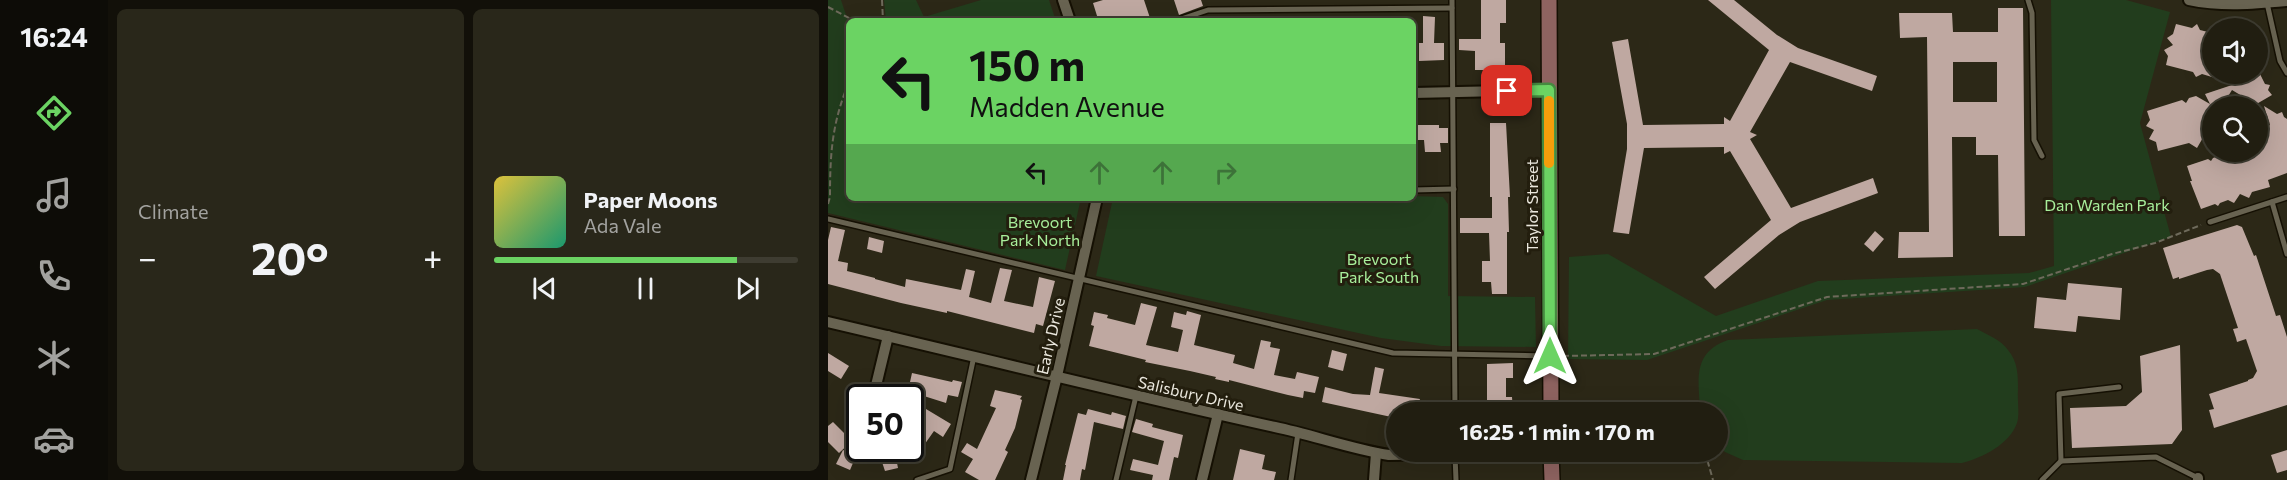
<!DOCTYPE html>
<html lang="en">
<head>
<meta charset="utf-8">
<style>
	body { margin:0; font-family:Commissioner,sans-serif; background:#29271a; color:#f1f3f6; height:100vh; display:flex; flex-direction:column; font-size:22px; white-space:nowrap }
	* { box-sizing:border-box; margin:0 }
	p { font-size:20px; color:#a2a29f }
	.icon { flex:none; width:33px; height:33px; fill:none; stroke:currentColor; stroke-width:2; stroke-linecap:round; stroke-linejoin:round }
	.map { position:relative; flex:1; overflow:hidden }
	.side { display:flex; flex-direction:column; gap:9px; padding:9px; background:#121009; width:720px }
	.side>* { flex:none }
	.banner { position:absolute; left:18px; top:18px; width:570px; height:183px; border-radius:9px; box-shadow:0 6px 24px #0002,0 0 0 2px #3e3c31; background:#6bd363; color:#111; overflow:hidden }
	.tools { position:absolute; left:1374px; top:18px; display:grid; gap:12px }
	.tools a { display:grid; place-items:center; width:66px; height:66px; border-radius:50%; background:#211e11; box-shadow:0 6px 24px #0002,0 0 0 2px #3e3c31; font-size:30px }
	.speed { position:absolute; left:18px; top:384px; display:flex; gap:12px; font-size:30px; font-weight:700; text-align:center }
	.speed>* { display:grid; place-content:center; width:78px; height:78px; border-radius:50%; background:#211e11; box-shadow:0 6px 24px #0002,0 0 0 2px #3e3c31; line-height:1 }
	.speed .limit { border:3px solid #111; border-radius:9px; background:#fff; color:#111 }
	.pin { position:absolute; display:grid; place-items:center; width:51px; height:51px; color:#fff; margin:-26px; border-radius:12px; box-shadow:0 3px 9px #0006 }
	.me { position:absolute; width:66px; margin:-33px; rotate:0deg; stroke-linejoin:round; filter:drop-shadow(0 0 4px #0008) }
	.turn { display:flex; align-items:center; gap:21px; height:126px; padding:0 24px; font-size:27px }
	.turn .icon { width:78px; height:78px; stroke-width:2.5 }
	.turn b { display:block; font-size:42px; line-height:51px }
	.lanes { display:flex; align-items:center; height:57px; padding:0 24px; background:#0003; justify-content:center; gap:30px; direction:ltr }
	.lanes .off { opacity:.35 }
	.big { font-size:45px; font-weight:700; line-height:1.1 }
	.side .widget { flex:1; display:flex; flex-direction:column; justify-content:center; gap:9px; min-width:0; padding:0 21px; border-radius:9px; background:#29271a }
	.song { display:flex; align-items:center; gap:18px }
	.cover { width:72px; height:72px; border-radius:9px; background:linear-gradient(135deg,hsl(50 70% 55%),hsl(160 70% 35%)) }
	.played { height:6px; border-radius:3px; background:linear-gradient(90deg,#6bd363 80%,#3e3c31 80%) }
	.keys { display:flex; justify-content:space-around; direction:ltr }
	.heat { display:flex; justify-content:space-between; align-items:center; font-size:33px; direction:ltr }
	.side .tiles { flex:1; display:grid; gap:9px; grid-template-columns:repeat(2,1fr) }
	.trip { position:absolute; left:558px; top:402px; width:342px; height:60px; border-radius:30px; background:#211e11; box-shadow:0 6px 24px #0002,0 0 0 2px #3e3c31; font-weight:700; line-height:60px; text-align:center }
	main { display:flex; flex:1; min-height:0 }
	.dock { display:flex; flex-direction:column; width:108px; justify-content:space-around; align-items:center; background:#0d0c07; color:#a2a29f }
	.dock .icon { width:42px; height:42px }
	.dock .active { color:#6bd363 }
	.dock b { font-size:27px; color:#f1f3f6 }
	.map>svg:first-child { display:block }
	.green { fill:#223d1d }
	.building { fill:#bfa8a1; fill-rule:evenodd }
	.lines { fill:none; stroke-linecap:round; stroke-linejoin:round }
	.service-casing { stroke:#151003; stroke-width:8 }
	.minor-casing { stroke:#151003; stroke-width:14 }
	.secondary-casing { stroke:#151003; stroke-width:18 }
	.path { stroke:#6e6a5b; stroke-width:2; stroke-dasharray:6 3; stroke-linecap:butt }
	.service { stroke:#686351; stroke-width:5 }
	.minor { stroke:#686351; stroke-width:10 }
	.secondary { stroke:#8e6360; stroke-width:15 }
	.route-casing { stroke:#468940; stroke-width:15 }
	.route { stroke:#6bd363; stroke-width:10 }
	.slow { stroke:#f59e0b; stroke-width:10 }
	.labels { text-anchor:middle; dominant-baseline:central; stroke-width:6; stroke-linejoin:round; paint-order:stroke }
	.park-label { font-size:16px; fill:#a8ef9b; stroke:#231e0e }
	.street-label { font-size:16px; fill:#eae7dd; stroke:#231e0e }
</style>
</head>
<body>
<main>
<nav class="dock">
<b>16:24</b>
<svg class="icon active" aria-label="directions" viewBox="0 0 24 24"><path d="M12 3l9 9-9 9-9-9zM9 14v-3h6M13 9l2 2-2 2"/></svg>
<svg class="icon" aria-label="music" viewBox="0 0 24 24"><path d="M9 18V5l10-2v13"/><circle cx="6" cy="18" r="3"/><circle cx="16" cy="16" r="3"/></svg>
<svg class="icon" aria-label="phone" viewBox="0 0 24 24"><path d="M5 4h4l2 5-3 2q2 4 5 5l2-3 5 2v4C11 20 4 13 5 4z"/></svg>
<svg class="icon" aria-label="climate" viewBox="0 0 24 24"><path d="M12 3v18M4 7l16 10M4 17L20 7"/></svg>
<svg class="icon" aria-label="car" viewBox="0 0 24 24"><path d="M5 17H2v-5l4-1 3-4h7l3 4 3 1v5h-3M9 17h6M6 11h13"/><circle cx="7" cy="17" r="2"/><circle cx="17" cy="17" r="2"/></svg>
</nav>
<section class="side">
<div class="tiles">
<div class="widget"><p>Climate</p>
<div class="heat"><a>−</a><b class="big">20°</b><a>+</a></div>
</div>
<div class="widget">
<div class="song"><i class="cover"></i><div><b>Paper Moons</b><p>Ada Vale</p></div></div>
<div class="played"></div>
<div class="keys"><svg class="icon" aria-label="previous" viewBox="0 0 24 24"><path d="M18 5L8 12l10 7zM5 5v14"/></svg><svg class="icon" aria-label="pause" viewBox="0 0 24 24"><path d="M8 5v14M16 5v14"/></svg><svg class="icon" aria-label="next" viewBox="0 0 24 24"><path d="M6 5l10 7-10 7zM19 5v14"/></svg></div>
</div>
</div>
</section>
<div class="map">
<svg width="1459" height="480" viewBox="0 0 1459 480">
	<rect width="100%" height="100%" fill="#2c2817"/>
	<g class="green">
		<path d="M0 0H13L21 24V198H253L237 270 0 213Z"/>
		<path d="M56 0H88L96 17 153 0H221L228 21H58Z"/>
		<path d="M1223 0H1298L1342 12 1312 123 1343 237 1197 287 999 300 819 360 740 359 741 257 780 254 888 316 990 281 1201 273 1226 266Z"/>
		<path d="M585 196 615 197 620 204V296L707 297 708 347 613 346 553 338 268 276 285 198H342L348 203H365L386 198H585Z"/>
		<path d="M1149 329C1160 335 1173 340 1180 350 1190 362 1190 375 1190 390 1189 399 1192 414 1189 423 1182 444 1154 458 1134 463L915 460 897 452 890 445V412H872C871 381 863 353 900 340Z"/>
	</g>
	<g class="building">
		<path d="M275 0H316L323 21H276L275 17 270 19 265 3Z"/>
		<path d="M346 0H373L375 6 351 15Z"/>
		<path d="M653 0H678V23H672V43H677V70H647V51L631 50V39H653Z"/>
		<path d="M880 0H906L949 35 970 48 1049 76 1044 91 962 62 922 132 929 135 922 139 963 208 1045 178 1050 193 972 222 951 235 887 289 876 277 943 220 902 151 896 154V147L816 148 801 234 785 232 799 149V124L784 42 800 39 815 125 896 124V117L902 121 941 50Z"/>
		<path d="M1170 8H1195L1197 236H1171L1170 155H1148V137H1124L1125 257 1070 258 1071 232H1101L1099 37 1072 38 1071 13H1124L1125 32H1170ZM1125 62H1169V102H1125Z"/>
		<path d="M595 16 607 17 606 43H616V60L591 61V43H595Z"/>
		<path d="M1348 24 1364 28 1369 24 1372 30 1384 33V74H1432L1437 84 1442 85 1440 90 1444 95 1425 106H1409L1414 96 1404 90 1394 106H1384V122L1369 148 1361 143 1330 151 1328 142 1321 139 1326 130 1318 126 1322 120 1319 111 1354 100 1358 103 1361 98 1368 96 1382 104 1377 94 1407 84 1374 74 1368 77 1365 72 1338 65 1340 56 1336 50 1345 45 1339 38 1345 34Z"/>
		<path d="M1436 106 1449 114 1454 112 1456 117 1459 119V173L1440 180 1442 187 1424 192 1421 198 1412 194 1406 203 1400 200 1392 203 1390 206 1387 204 1373 209 1362 181H1364L1359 166 1380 159 1383 161 1385 158 1396 154 1399 156 1401 152H1430V134L1438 131 1437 127 1442 125Z"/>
		<path d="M662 123H678L682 197H680L681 232H679V294H664L663 282H654V261H662L661 233H632V218H664V197H662Z"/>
		<path d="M585 125H611V128H620V143H612L613 152H597L596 140H585Z"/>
		<path d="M1409 225 1414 227 1426 256 1428 255 1448 316 1452 315 1459 337V405L1386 428 1381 410 1386 409 1381 394 1420 381V380L1425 378 1429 371 1418 339 1409 342 1408 338 1405 329 1410 328 1392 274 1385 269 1379 270 1351 279V277L1345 279 1335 248Z"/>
		<path d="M3 227 17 230 10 261 20 263 19 271 47 278V279L77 287 78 279 133 290 138 269 147 271 141 297 163 303 172 268 184 270 176 301 205 307 211 277 227 281 215 326 208 324 206 333 119 311V313L73 303 0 284V240Z"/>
		<path d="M1047 231 1056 239 1045 252 1036 244Z"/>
		<path d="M41 237 56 241 54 253 39 249Z"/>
		<path d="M1240 283 1294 288 1292 320 1250 316 1248 332 1206 328 1209 297 1238 300Z"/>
		<path d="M313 303 329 307 318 345 350 352 355 330 343 327 346 312 358 315 359 311 373 315 366 345 407 355 405 363 426 369 433 340 443 342 442 347 452 349 446 375 467 379 469 372 491 377 487 393 476 391 475 398 460 395 401 380V382L387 379 388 377 362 371 317 362 318 360 261 346 266 326 263 325 266 312 280 315 279 318 307 325Z"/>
		<path d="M1352 345 1354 430 1344 444 1244 448 1242 408 1298 406 1314 392 1312 356Z"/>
		<path d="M504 350 519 354 515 371 500 367Z"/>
		<path d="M0 353 21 366 13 379 0 371Z"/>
		<path d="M685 363V378H678V397H684L685 412H659V364Z"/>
		<path d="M547 367 556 369 551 393 592 399 591 402H621V412H568V418L494 402 497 387 525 394 542 395Z"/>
		<path d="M84 373 124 382 125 380 134 382 130 397 120 395 118 403 80 391Z"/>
		<path d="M167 390 194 396 192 399 194 400 187 428 177 450 180 452 167 480H151L137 472 145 459 133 452 139 443 149 449 168 408 162 406Z"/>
		<path d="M93 406 123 424 115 437 106 431 94 448 82 442V420Z"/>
		<path d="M260 409 283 415 284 412 298 416 295 429 266 422 257 470 254 469 252 480H235L238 465H237L250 413 258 415Z"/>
		<path d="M308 419 325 424 324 427 355 435 350 458 346 457 341 480H324L325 475 302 470 305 459 330 465 336 441 304 432Z"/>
		<path d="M5 422 24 441 11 453 0 442V426Z"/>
		<path d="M40 448H73L75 457 68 458 70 468 57 471 54 462 43 464Z"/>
		<path d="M412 449 437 455 434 469 448 472 446 480H405Z"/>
		<path d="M15 450 28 456 22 470 8 464Z"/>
		<path d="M1459 450V470L1449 473 1443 455Z"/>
	</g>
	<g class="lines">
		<defs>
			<g id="service">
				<path d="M624 0 627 412"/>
				<path d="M1200 0 1204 13 1206 140 1214 156"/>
				<path d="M1439 3 1452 61 1459 73"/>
				<path d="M347 21 380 10 624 8"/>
				<path d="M585 190 626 189"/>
				<path d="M1444 202 1459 254"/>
				<path d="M0 219 565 353 720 356"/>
				<path d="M1382 222 1459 197"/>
				<path d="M627 455 628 480"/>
				<path d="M1233 461 1231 394 1291 387"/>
				<path d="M89 480 122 469 146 356"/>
				<path d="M288 480 308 396"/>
				<path d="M463 480 470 433"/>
				<path d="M1214 480 1233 461 1328 457 1370 478"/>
			</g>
			<g id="minor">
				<path d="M235 0 242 21"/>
				<path d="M1361 0C1394 7 1426 4 1459 1"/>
				<path d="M585 93 721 90"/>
				<path d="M0 322C149 357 297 394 447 427 485 435 523 449 561 455L723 452"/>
				<path d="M45 398 60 336"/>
				<path d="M1370 478V480"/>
				<path d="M203 480 229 376 269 198"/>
				<path d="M374 480 390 414"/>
				<path d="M546 480 548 453"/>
			</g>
			<g id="secondary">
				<path d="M721 0 723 412"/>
				<path d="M723 452 724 480"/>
			</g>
		</defs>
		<use href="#service" class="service-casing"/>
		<use href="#minor" class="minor-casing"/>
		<use href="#secondary" class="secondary-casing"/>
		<g class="path">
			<path d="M54 0 55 21"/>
			<path d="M0 7 27 21"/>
			<path d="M0 204 2 197C2 153 4 123 21 82"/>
			<path d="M735 356 826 354 999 297 1195 284 1284 254 1327 243 1373 225"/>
			<path d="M865 408 866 412"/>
			<path d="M877 452 885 480"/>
		</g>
		<use href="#service" class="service"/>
		<use href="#minor" class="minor"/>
		<use href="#secondary" class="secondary"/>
	</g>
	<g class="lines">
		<defs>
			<path id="route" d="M679 91 721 90 722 356"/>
		</defs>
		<use href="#route" class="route-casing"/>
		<use href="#route" class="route"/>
		<path class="slow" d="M721 101V163"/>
	</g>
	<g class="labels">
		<g class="park-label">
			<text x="1279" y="204">Dan Warden Park</text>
			<text x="212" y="221">Brevoort<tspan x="212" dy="18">Park North</tspan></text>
			<text x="551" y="258">Brevoort<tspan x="551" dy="18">Park South</tspan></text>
		</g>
		<g class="street-label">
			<text transform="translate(703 206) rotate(-90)">Taylor Street</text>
			<text transform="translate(222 336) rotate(-77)">Early Drive</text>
			<text transform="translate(363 393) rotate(13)">Salisbury Drive</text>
		</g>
	</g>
</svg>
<div class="tools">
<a><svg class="icon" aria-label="sound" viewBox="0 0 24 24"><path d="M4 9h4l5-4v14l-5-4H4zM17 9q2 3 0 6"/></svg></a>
<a><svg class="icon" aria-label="search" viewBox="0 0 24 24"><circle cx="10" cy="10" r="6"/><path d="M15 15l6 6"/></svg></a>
</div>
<div class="speed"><div class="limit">50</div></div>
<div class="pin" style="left:679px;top:91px;background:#d93025"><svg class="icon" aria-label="arrive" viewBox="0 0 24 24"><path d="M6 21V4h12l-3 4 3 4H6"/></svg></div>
<svg class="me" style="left:722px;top:356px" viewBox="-20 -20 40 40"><path d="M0-17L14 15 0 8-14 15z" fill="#6bd363" stroke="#fff" stroke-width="4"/></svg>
<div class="trip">16:25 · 1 min · 170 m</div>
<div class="banner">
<div class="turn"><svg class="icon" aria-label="left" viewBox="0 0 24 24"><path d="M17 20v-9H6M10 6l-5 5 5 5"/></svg><div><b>150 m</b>Madden Avenue</div></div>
<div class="lanes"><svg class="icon" aria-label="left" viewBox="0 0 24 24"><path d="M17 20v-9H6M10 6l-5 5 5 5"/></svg><svg class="icon off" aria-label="ahead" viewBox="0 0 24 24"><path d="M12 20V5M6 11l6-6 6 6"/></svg><svg class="icon off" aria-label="ahead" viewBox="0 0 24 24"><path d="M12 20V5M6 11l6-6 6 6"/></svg><svg class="icon off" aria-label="right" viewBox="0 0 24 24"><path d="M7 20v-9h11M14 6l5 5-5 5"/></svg></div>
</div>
</div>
</main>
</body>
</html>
